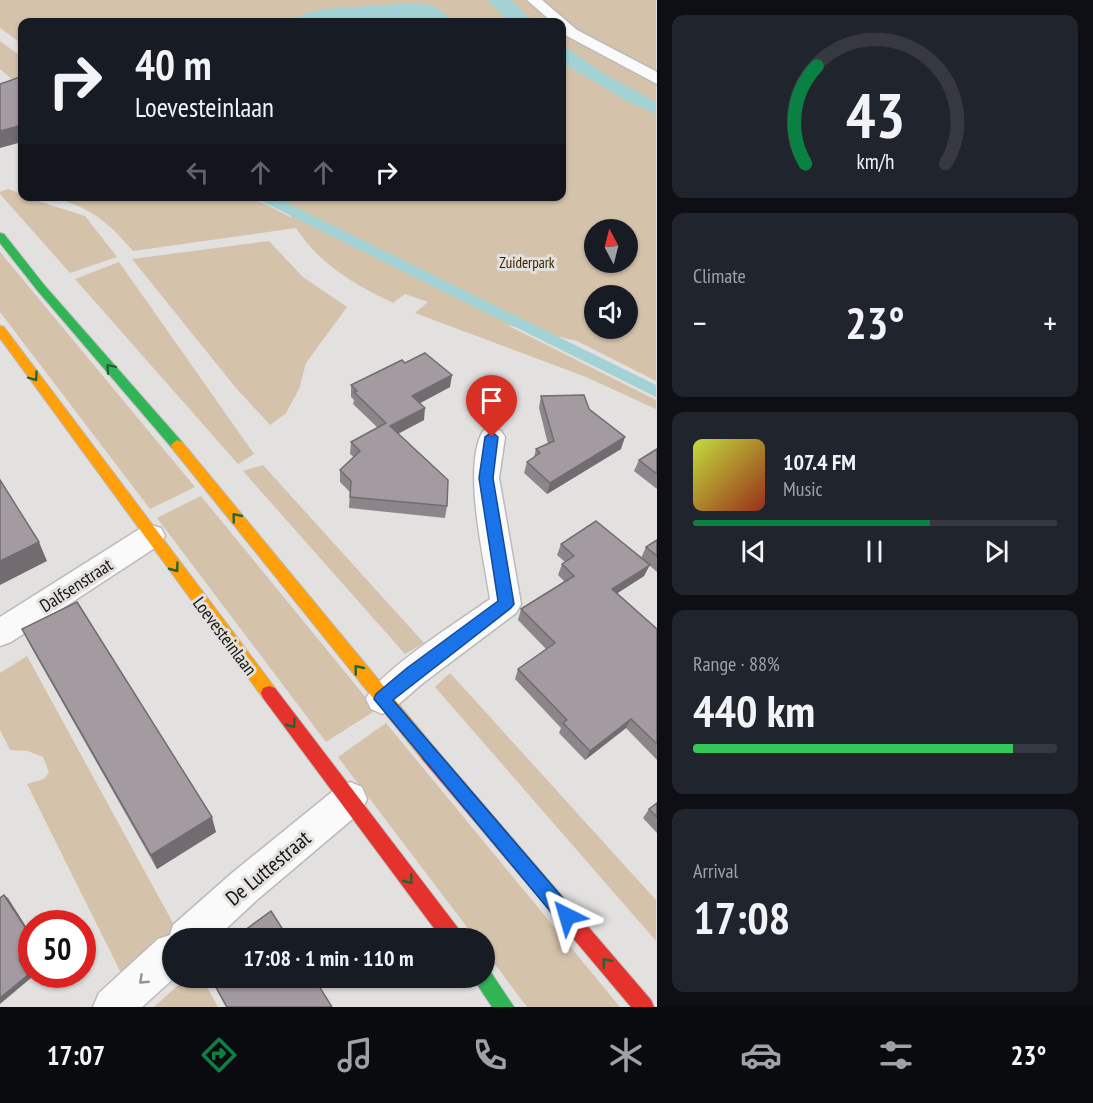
<!DOCTYPE html>
<html lang="en">
<head>
<meta charset="utf-8">
<style>
	body { margin:0; font-family:"PT Sans Narrow",sans-serif; background:#20242c; color:#f1f3f6; height:100vh; display:flex; flex-direction:column; font-size:22px; white-space:nowrap }
	* { box-sizing:border-box; margin:0 }
	p { font-size:20px; color:#9ea1a6 }
	.icon { flex:none; width:33px; height:33px; fill:none; stroke:currentColor; stroke-width:2; stroke-linecap:round; stroke-linejoin:round }
	.map { position:relative; flex:1; overflow:hidden }
	.drawer { display:flex; flex-direction:column; gap:15px; padding:15px; background:#0d0f14; width:436px }
	.drawer>* { flex:none }
	.top-card { position:absolute; left:18px; top:18px; width:548px; height:183px; border-radius:12px; box-shadow:0 2px 4px #0004; background:#171b24; color:#f1f3f6; overflow:hidden }
	.needle { width:39px; rotate:353deg }
	.controls { position:absolute; left:584px; top:219px; display:grid; gap:12px }
	.controls a { display:grid; place-items:center; width:54px; height:54px; border-radius:50%; background:#171b24; box-shadow:0 2px 4px #0004; font-size:30px }
	.speed { position:absolute; left:18px; top:910px; display:flex; gap:12px; font-size:30px; font-weight:700; text-align:center }
	.speed>* { display:grid; place-content:center; width:78px; height:78px; border-radius:50%; background:#171b24; box-shadow:0 2px 4px #0004; line-height:1 }
	.speed .limit { border:9px solid #d22; background:#fff; color:#111 }
	.pin { position:absolute; display:grid; place-items:center; width:51px; height:51px; color:#fff; margin:-62px -26px; border-radius:50% 50% 50% 0; rotate:-45deg; box-shadow:0 0 6px #0007 }
	.pin .icon { rotate:45deg }
	.me { position:absolute; width:66px; margin:-33px; rotate:320deg; stroke-linejoin:round; filter:drop-shadow(0 0 4px #0008) }
	.turn { display:flex; align-items:center; gap:21px; height:126px; padding:0 18px; font-size:27px }
	.turn .icon { width:78px; height:78px; stroke-width:2.5 }
	.turn b { display:block; font-size:42px; line-height:51px }
	.lanes { display:flex; align-items:center; height:57px; padding:0 18px; background:#0003; justify-content:center; gap:30px; direction:ltr }
	.lanes .off { opacity:.35 }
	.big { font-size:45px; font-weight:700; line-height:1.1 }
	.drawer .tile { flex:1; display:flex; flex-direction:column; justify-content:center; gap:9px; min-width:0; padding:0 21px; border-radius:12px; background:#20242c }
	.drawer .dial { align-items:center; gap:0 }
	.dial svg { height:156px; overflow:visible; fill:none; stroke:#363941; stroke-width:7; stroke-linecap:round; text-anchor:middle }
	.dial text { fill:#f1f3f6; stroke:none }
	.song { display:flex; align-items:center; gap:18px }
	.cover { width:72px; height:72px; border-radius:9px; background:linear-gradient(135deg,hsl(70 70% 55%),hsl(10 70% 35%)) }
	.played { height:6px; border-radius:3px; background:linear-gradient(90deg,#0b8043 65%,#363941 65%) }
	.keys { display:flex; justify-content:space-around; direction:ltr }
	.heat { display:flex; justify-content:space-between; align-items:center; font-size:33px; direction:ltr }
	.charge { height:9px; border-radius:4px; background:linear-gradient(90deg,#34c759 88%,#363941 0) }
	.trip { position:absolute; left:162px; top:928px; width:333px; height:60px; border-radius:30px; background:#171b24; box-shadow:0 2px 4px #0004; font-weight:700; line-height:60px; text-align:center }
	.menu { display:flex; height:96px; justify-content:space-around; align-items:center; background:#090b0e; color:#9ea1a6 }
	.menu .icon { width:42px; height:42px }
	.menu .selected { color:#0b8043 }
	.menu b { font-size:27px; color:#f1f3f6 }
	main { display:flex; flex:1; min-height:0 }
	.map>svg:first-child { display:block }
	.green { fill:#d4c2ab; fill-rule:evenodd }
	.water { fill:#a2d2d4 }
	.lines { fill:none; stroke-linecap:round; stroke-linejoin:round }
	.street-casing { stroke:#bbbab9; stroke-width:3 }
	.fast-casing { stroke:#bbbab9; stroke-width:2 }
	.slow-casing { stroke:#bbbab9; stroke-width:2 }
	.jam-casing { stroke:#bbbab9; stroke-width:2 }
	.street { fill:#fbfafa; fill-rule:evenodd }
	.fast { fill:#30b455; fill-rule:evenodd }
	.slow { fill:#ff9f0a; fill-rule:evenodd }
	.jam { fill:#e5322d; fill-rule:evenodd }
	.wall { fill:#8c858a }
	.shaded-wall { fill:#726c70 }
	.building { fill:#a39ba0; stroke:#726c70; stroke-width:1.5 }
	.oneway { stroke:#226434 }
	.oneway2 { stroke:#949392 }
	.route { fill:#1a73e8; stroke:#114b97; stroke-width:1.5 }
	.labels { text-anchor:middle; dominant-baseline:central; stroke-width:6; stroke-linejoin:round; paint-order:stroke }
	.far-park-label { font-size:15px; fill:#3a2400; stroke:#e3e1de }
	.street-label { font-size:18px; fill:#151514; stroke:#e3e1de }
	.near-street-label { font-size:21px; fill:#151514; stroke:#e3e1de }
</style>
</head>
<body>
<main>
<div class="map">
<svg width="657" height="1007" viewBox="0 0 657 1007">
	<rect width="100%" height="100%" fill="#e2e1df"/>
	<g class="green">
		<path d="M0 0H656V381L577 341 507 325 656 400V409L586 377 415 313 428 302 405 294 393 303C354 284 320 265 296 228L133 251C106 220 93 210 54 197H251L292 218 277 197 561 196V22H22V44L0 28ZM594 230H627V262H594ZM594 296H627V328H594Z"/>
		<path d="M0 41 22 57V88L0 69Z"/>
		<path d="M8 189 22 194V196L85 216 117 257 70 273 0 194V192Z"/>
		<path d="M269 241 303 277 347 307 306 363 299 389 286 413 270 425 236 388 132 259Z"/>
		<path d="M0 252 195 487 150 509 0 312Z"/>
		<path d="M119 262 254 454 238 464 75 279Z"/>
		<path d="M263 465 424 643 405 654 243 471Z"/>
		<path d="M201 496 376 710 326 742 157 518Z"/>
		<path d="M27 656 179 934 123 977 27 784 44 779 49 772 43 757 28 751 10 750 0 730V673Z"/>
		<path d="M450 673 656 900V941L435 687Z"/>
		<path d="M386 723 620 1007H527L485 951 484 939H476L338 757Z"/>
		<path d="M186 978H202L218 1007H154Z"/>
	</g>
	<g class="water">
		<path d="M487 0H510L534 22H510Z"/>
		<path d="M415 3 433 6 448 16 449 21 288 22 303 14 325 9Z"/>
		<path d="M561 44 603 73 656 102V114L629 102 561 62Z"/>
		<path d="M253 197H275L656 385V397Z"/>
	</g>
	<g class="lines">
		<defs>
			<g id="street">
				<path d="M527 0H542L577 30 657 72V84L567 36 561 31V22H552Z"/>
				<path d="M492 428 501 431 505 437 499 478 521 604 516 613 423 683 393 709 382 714 371 709 366 699C379 671 462 619 490 599 484 557 462 467 483 431Z"/>
				<path d="M151 525 161 528 165 536 161 544 11 642 0 646V617L141 528Z"/>
				<path d="M350 782 362 787 367 799 362 811 258 899 215 939H172L174 978 142 1007H93L99 993 158 939 170 935 173 925 232 873 338 787Z"/>
			</g>
			<g id="fast">
				<path d="M0 233 4 234 45 286 182 442 183 445 182 448H172L37 290 0 243Z"/>
				<path d="M484 969 490 971 514 1007H492L473 978H484Z"/>
			</g>
			<g id="slow">
				<path d="M0 326 4 327 275 688 277 693 275 698 269 700 263 698 0 338Z"/>
				<path d="M177 440 182 442 434 747 436 753 434 759 428 761 422 759 172 448 171 445Z"/>
			</g>
			<g id="jam">
				<path d="M269 686 275 688 461 932 464 939H442L263 698 261 693 263 688Z"/>
				<path d="M428 745 434 747 651 1000 654 1007H631L422 759 420 753 422 747Z"/>
			</g>
		</defs>
		<use href="#street" class="street-casing"/>
		<use href="#fast" class="fast-casing"/>
		<use href="#slow" class="slow-casing"/>
		<use href="#jam" class="jam-casing"/>
		<use href="#street" class="street"/>
		<use href="#fast" class="fast"/>
		<use href="#slow" class="slow"/>
		<use href="#jam" class="jam"/>
	</g>
	<g class="wall">
		<path d="M351 385 450 387 420 403 424 420 398 434 447 506 445 518 349 508 350 492 340 482V470L354 457 350 454 351 442 378 428 353 404 354 400 351 397Z"/>
		<path d="M541 396 589 409 621 449 547 494 524 473 527 462 534 457 536 449 548 444 539 408Z"/>
		<path d="M657 449V489L634 471 639 460Z"/>
		<path d="M657 540V572L649 565 644 576 617 593 657 629V760L626 728 585 760 559 733 561 728 515 679 518 669 546 649 518 620 521 609 565 582 558 575 562 564 565 562 557 555 561 544 641 558 646 547Z"/>
		<path d="M22 629 216 832 157 869 31 647Z"/>
		<path d="M657 803V833L643 818 649 809Z"/>
		<path d="M210 978H314L332 1007H226Z"/>
	</g>
	<g class="shaded-wall">
		<path d="M22 125V142L0 148V131Z"/>
		<path d="M452 375 450 387 411 408 412 396Z"/>
		<path d="M425 408 424 420 389 438 390 426Z"/>
		<path d="M625 437 621 449 547 494 550 483Z"/>
		<path d="M39 542 47 561 0 585V561Z"/>
		<path d="M650 565 644 576 607 600 612 589Z"/>
		<path d="M631 719 626 728 585 760 590 751Z"/>
		<path d="M212 817 216 832 157 869 151 855Z"/>
		<path d="M4 895 8 898 32 936V938Z"/>
		<path d="M32 950V957L23 964 31 978 0 1004V998L19 960Z"/>
	</g>
	<g class="building">
		<path d="M20 77 22 79V125L0 131V84Z"/>
		<path d="M425 353 452 375 412 396 425 408 390 426 448 480 447 506 350 497 351 481 340 470 360 451 351 442 386 423 354 392 357 391 351 385 402 360 405 363Z"/>
		<path d="M584 395 589 409 625 437 550 483 527 462 540 453 536 449 554 441 541 396Z"/>
		<path d="M657 449V474L639 460Z"/>
		<path d="M0 480 39 542 0 561Z"/>
		<path d="M596 521 650 565 612 589 657 629V744L631 719 590 751 563 723 567 720 518 669 555 643 521 609 574 576 562 564 574 556 561 544Z"/>
		<path d="M657 540V556L646 547Z"/>
		<path d="M77 602 212 817 151 855 22 629Z"/>
		<path d="M657 803V817L649 809Z"/>
		<path d="M4 895 32 938V950L19 960 28 975 0 998V898Z"/>
		<path d="M271 911 289 939H233Z"/>
		<path d="M211 978H314L332 1007H227Z"/>
	</g>
	<defs><path id="oneway-chevron" d="M-2-3.5L2.5 0L-2 3.5" fill="none" stroke-width="1.6" stroke-linecap="round" stroke-linejoin="round" transform="scale(1.5)"/></defs>
	<g class="oneway">
		<use href="#oneway-chevron" transform="translate(110 368) rotate(-131)"/>
		<use href="#oneway-chevron" transform="translate(34 377) rotate(54)"/>
		<use href="#oneway-chevron" transform="translate(236 517) rotate(-129)"/>
		<use href="#oneway-chevron" transform="translate(175 568) rotate(53)"/>
		<use href="#oneway-chevron" transform="translate(358 669) rotate(-129)"/>
		<use href="#oneway-chevron" transform="translate(292 724) rotate(53)"/>
		<use href="#oneway-chevron" transform="translate(409 880) rotate(53)"/>
		<use href="#oneway-chevron" transform="translate(606 962) rotate(-130)"/>
	</g>
	<use class="oneway2" href="#oneway-chevron" transform="translate(143 980) rotate(137)"/>
	<path class="route" d="M492 432 498 437 493 478 514 604 511 608 393 700 573 910 576 916 573 923 567 926 560 923 374 699 376 694 407 668 498 601 479 478 485 437Z"/>
	<g class="labels">
		<g class="far-park-label">
			<text x="527" y="262">Zuiderpark</text>
		</g>
		<g class="street-label">
			<text transform="translate(76 585) rotate(-33)">Dalfsenstraat</text>
			<text transform="translate(225 636) rotate(53)">Loevesteinlaan</text>
		</g>
		<g class="near-street-label">
			<text transform="translate(268 868) rotate(-40)">De Luttestraat</text>
		</g>
	</g>
</svg>
<div class="controls">
<a><svg class="needle" viewBox="-14 -14 28 28"><path d="M0-13l5 13h-10z" fill="#e53935"/><path d="M0 13l5-13h-10z" fill="#9ea1a6"/></svg></a>
<a><svg class="icon" aria-label="sound" viewBox="0 0 24 24"><path d="M4 9h4l5-4v14l-5-4H4zM17 9q2 3 0 6"/></svg></a>
</div>
<div class="speed"><div class="limit">50</div></div>
<div class="pin" style="left:492px;top:437px;background:#d93025"><svg class="icon" aria-label="arrive" viewBox="0 0 24 24"><path d="M6 21V4h12l-3 4 3 4H6"/></svg></div>
<svg class="me" style="left:567px;top:916px" viewBox="-20 -20 40 40"><path d="M0-17L14 15 0 8-14 15z" fill="#1a73e8" stroke="#fff" stroke-width="4"/></svg>
<div class="trip">17:08 · 1 min · 110 m</div>
<div class="top-card">
<div class="turn"><svg class="icon" aria-label="right" viewBox="0 0 24 24"><path d="M7 20v-9h11M14 6l5 5-5 5"/></svg><div><b>40 m</b>Loevesteinlaan</div></div>
<div class="lanes"><svg class="icon off" aria-label="left" viewBox="0 0 24 24"><path d="M17 20v-9H6M10 6l-5 5 5 5"/></svg><svg class="icon off" aria-label="ahead" viewBox="0 0 24 24"><path d="M12 20V5M6 11l6-6 6 6"/></svg><svg class="icon off" aria-label="ahead" viewBox="0 0 24 24"><path d="M12 20V5M6 11l6-6 6 6"/></svg><svg class="icon" aria-label="right" viewBox="0 0 24 24"><path d="M7 20v-9h11M14 6l5 5-5 5"/></svg></div>
</div>
</div>
<section class="drawer">
<div class="tile dial"><svg viewBox="0 0 100 80">
<path d="M14 69A42 42 0 1 1 86 69"/>
<path d="M14 69A42 42 0 0 1 20 19" stroke="#0b8043"/>
<text x="50" y="56" font-size="32" font-weight="700">43</text>
<text x="50" y="72" font-size="11">km/h</text>
</svg></div>
<div class="tile"><p>Climate</p>
<div class="heat"><a>−</a><b class="big">23°</b><a>+</a></div>
</div>
<div class="tile">
<div class="song"><i class="cover"></i><div><b>107.4 FM</b><p>Music</p></div></div>
<div class="played"></div>
<div class="keys"><svg class="icon" aria-label="previous" viewBox="0 0 24 24"><path d="M18 5L8 12l10 7zM5 5v14"/></svg><svg class="icon" aria-label="pause" viewBox="0 0 24 24"><path d="M8 5v14M16 5v14"/></svg><svg class="icon" aria-label="next" viewBox="0 0 24 24"><path d="M6 5l10 7-10 7zM19 5v14"/></svg></div>
</div>
<div class="tile"><p>Range · 88%</p><b class="big">440 km</b><div class="charge"></div></div>
<div class="tile"><p>Arrival</p><b class="big">17:08</b></div>
</section>
</main>
<nav class="menu">
<b>17:07</b>
<svg class="icon selected" aria-label="directions" viewBox="0 0 24 24"><path d="M12 3l9 9-9 9-9-9zM9 14v-3h6M13 9l2 2-2 2"/></svg>
<svg class="icon" aria-label="music" viewBox="0 0 24 24"><path d="M9 18V5l10-2v13"/><circle cx="6" cy="18" r="3"/><circle cx="16" cy="16" r="3"/></svg>
<svg class="icon" aria-label="phone" viewBox="0 0 24 24"><path d="M5 4h4l2 5-3 2q2 4 5 5l2-3 5 2v4C11 20 4 13 5 4z"/></svg>
<svg class="icon" aria-label="climate" viewBox="0 0 24 24"><path d="M12 3v18M4 7l16 10M4 17L20 7"/></svg>
<svg class="icon" aria-label="car" viewBox="0 0 24 24"><path d="M5 17H2v-5l4-1 3-4h7l3 4 3 1v5h-3M9 17h6M6 11h13"/><circle cx="7" cy="17" r="2"/><circle cx="17" cy="17" r="2"/></svg>
<svg class="icon" aria-label="filters" viewBox="0 0 24 24"><path d="M4 7h16M4 17h16"/><circle cx="9" cy="7" r="2"/><circle cx="15" cy="17" r="2"/></svg>
<b>23°</b>
</nav>
</body>
</html>
